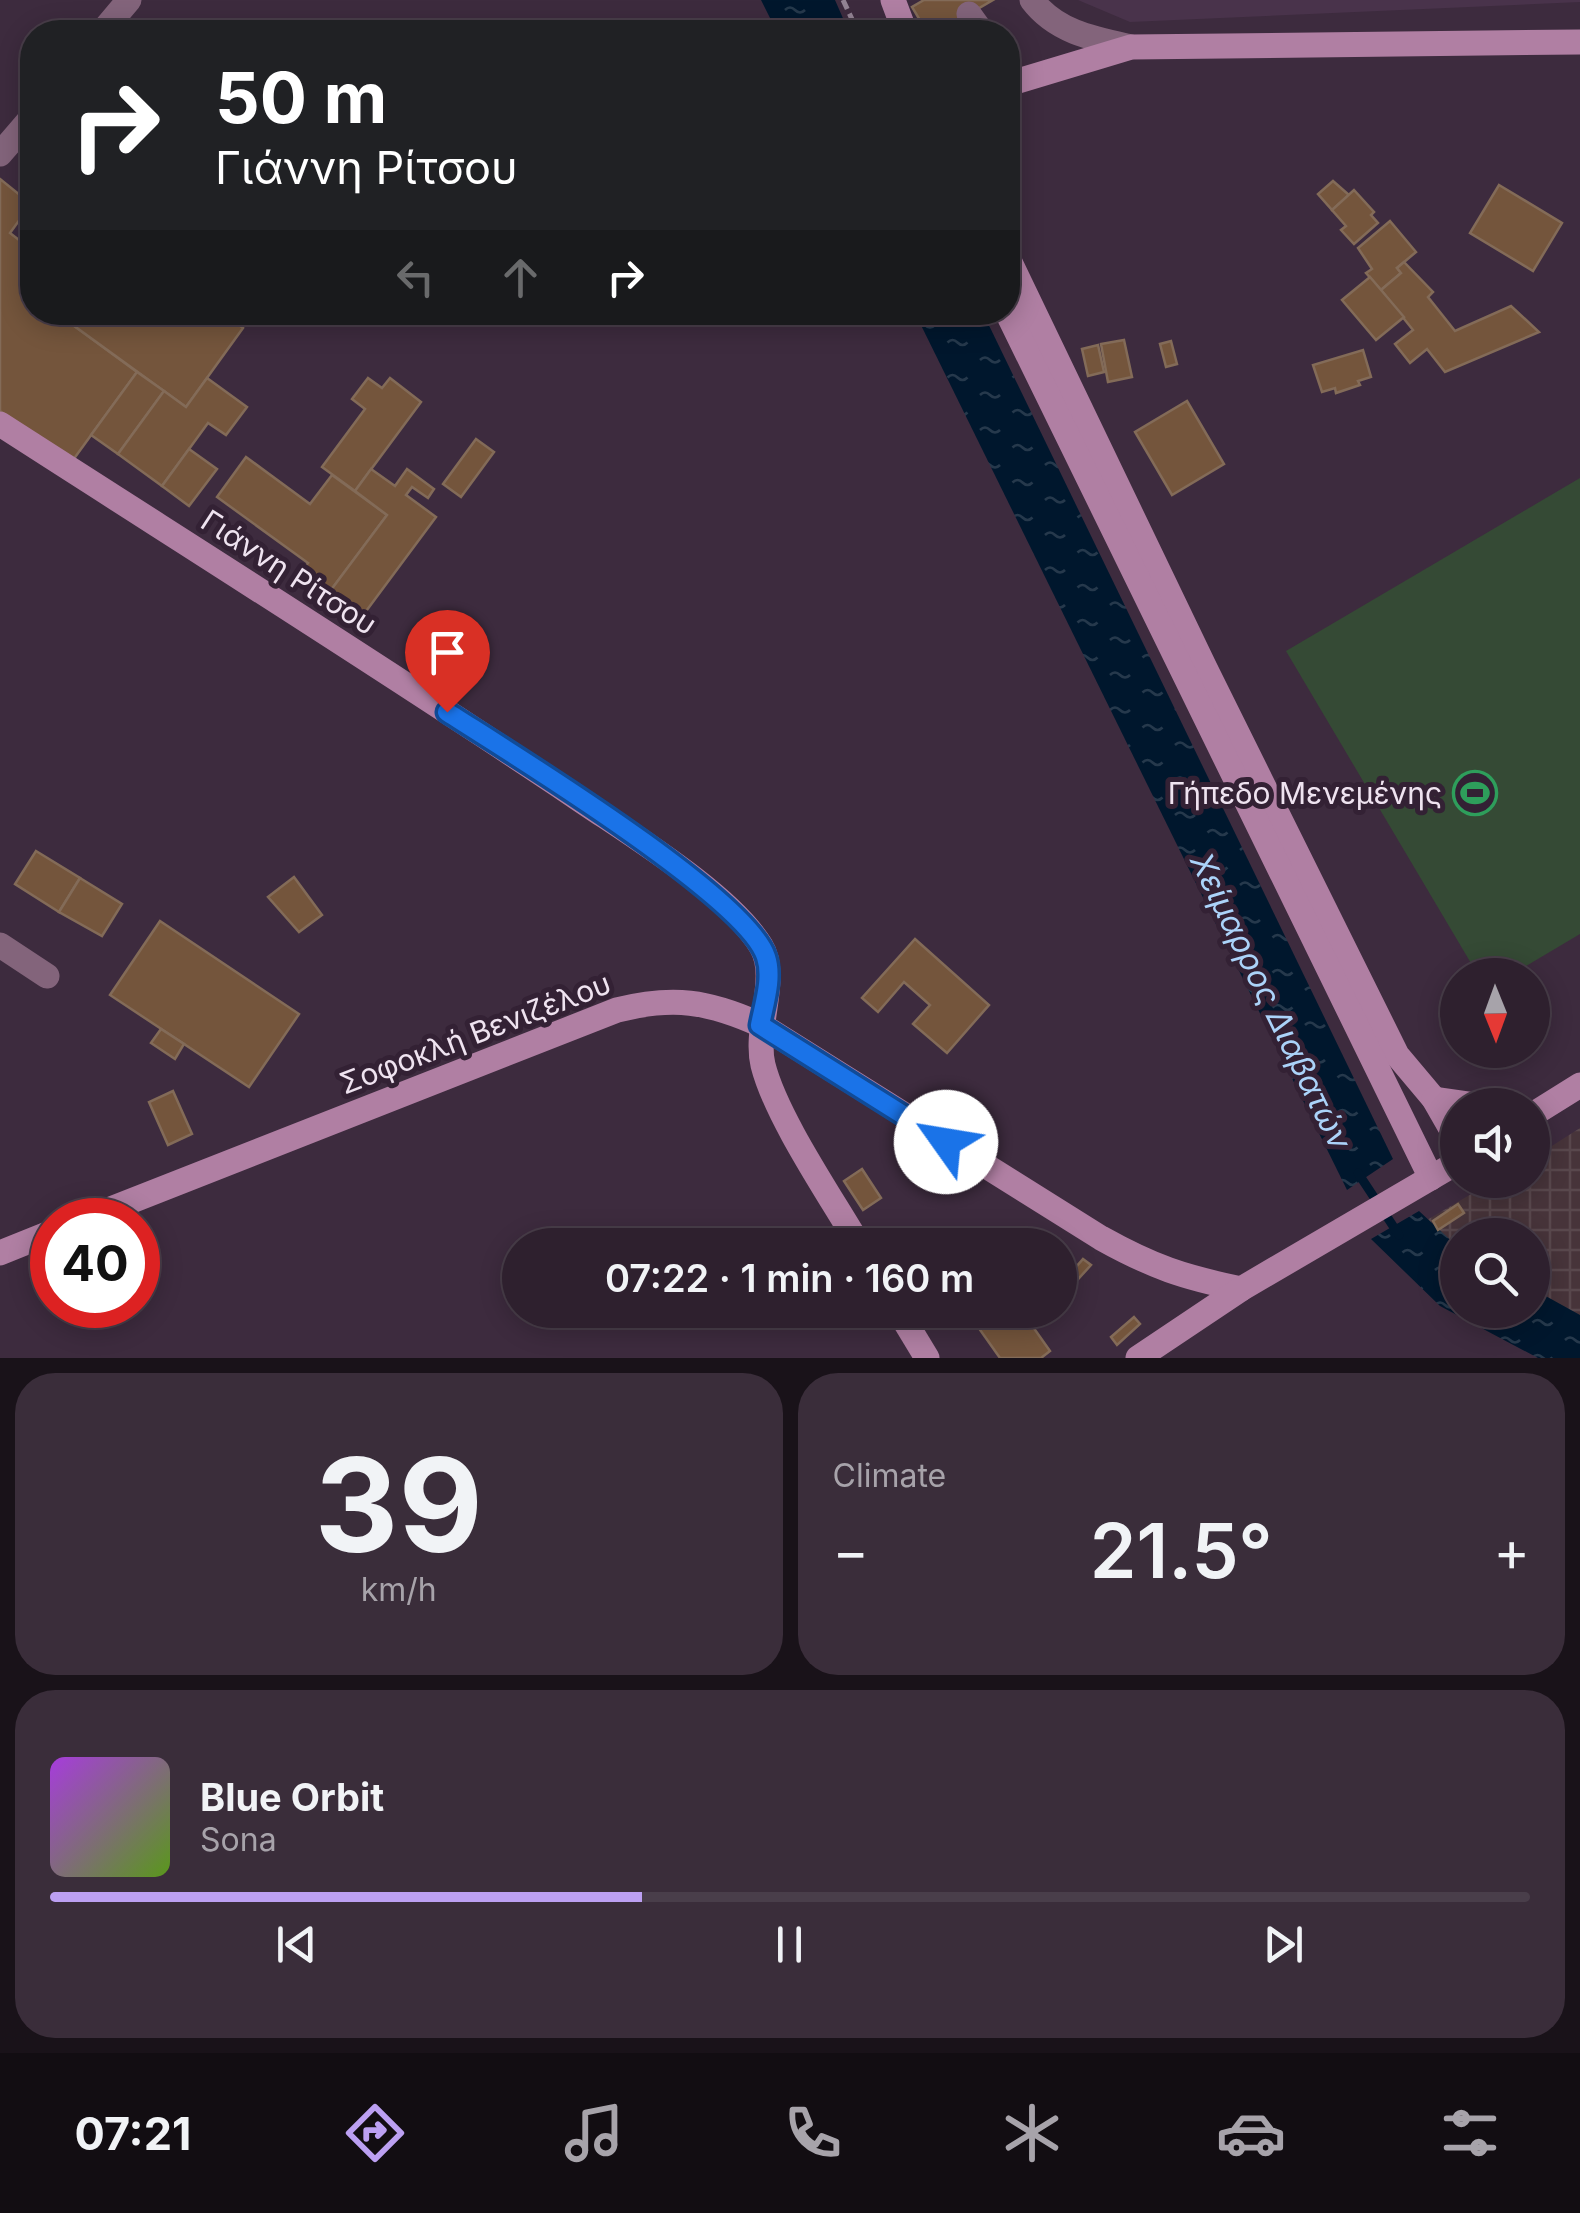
<!DOCTYPE html>
<html lang="en">
<head>
<meta charset="utf-8">
<style>
	body { margin:0; font-family:Inter,sans-serif; background:#3a2d3a; color:#f1f3f6; height:100vh; display:flex; flex-direction:column; font-size:38px; white-space:nowrap }
	* { box-sizing:border-box; margin:0 }
	p { font-size:32px; color:#a7a3aa }
	.icon { flex:none; width:55px; height:55px; fill:none; stroke:currentColor; stroke-width:2; stroke-linecap:round; stroke-linejoin:round }
	.map { position:relative; height:1358px; overflow:hidden }
	.drawer { display:flex; flex-direction:column; gap:15px; padding:15px; background:#191219; flex:1 }
	.drawer>* { flex:none }
	.hud { position:absolute; left:20px; top:20px; width:1000px; height:305px; border-radius:40px; box-shadow:0 5px 25px #0003,0 0 0 2px #493e4a; background:#202124; color:#fff; overflow:hidden }
	.needle { width:65px; rotate:179deg }
	.buttons { position:absolute; left:1440px; top:958px; display:grid; gap:20px }
	.buttons a { display:grid; place-items:center; width:110px; height:110px; border-radius:50%; background:#2e202e; box-shadow:0 5px 25px #0003,0 0 0 2px #493e4a; font-size:50px }
	.speed { position:absolute; left:30px; top:1198px; display:flex; gap:20px; font-size:50px; font-weight:700; text-align:center }
	.speed>* { display:grid; place-content:center; width:130px; height:130px; border-radius:50%; background:#2e202e; box-shadow:0 5px 25px #0003,0 0 0 2px #493e4a; line-height:1 }
	.speed .limit { border:15px solid #d22; background:#fff; color:#111 }
	.pin { position:absolute; display:grid; place-items:center; width:85px; height:85px; color:#fff; margin:-102px -42px; border-radius:50% 50% 50% 0; rotate:-45deg; box-shadow:0 0 10px #0007 }
	.pin .icon { rotate:45deg }
	.me { position:absolute; width:110px; margin:-55px; rotate:302deg; stroke-linejoin:round; filter:drop-shadow(0 0 8px #0008) }
	.turn { display:flex; align-items:center; gap:35px; height:210px; padding:0 30px; font-size:45px }
	.turn .icon { width:130px; height:130px; stroke-width:2.5 }
	.turn b { display:block; font-size:70px; line-height:85px }
	.lanes { display:flex; align-items:center; height:95px; padding:0 30px; background:#0003; justify-content:center; gap:50px; direction:ltr }
	.lanes .off { opacity:.35 }
	.big { font-size:75px; font-weight:600; line-height:1.1 }
	.drawer .tile { flex:1; display:flex; flex-direction:column; justify-content:center; gap:15px; min-width:0; padding:0 35px; border-radius:40px; background:#3a2d3a }
	.drawer .dial { align-items:center; gap:0 }
	.dial b { font-size:130px; line-height:1 }
	.song { display:flex; align-items:center; gap:30px }
	.cover { width:120px; height:120px; border-radius:15px; background:linear-gradient(135deg,hsl(280 70% 55%),hsl(90 70% 35%)) }
	.played { height:10px; border-radius:5px; background:linear-gradient(90deg,#bca0f2 40%,#493e4a 40%) }
	.keys { display:flex; justify-content:space-around; direction:ltr }
	.heat { display:flex; justify-content:space-between; align-items:center; font-size:55px; direction:ltr }
	.drawer .tiles { flex:1; display:grid; gap:15px; grid-template-columns:1fr 1fr }
	.tile:last-child { grid-column:span 2 }
	.trip { position:absolute; left:502px; top:1228px; width:575px; height:100px; border-radius:50px; background:#2e202e; box-shadow:0 5px 25px #0003,0 0 0 2px #493e4a; font-weight:600; line-height:100px; text-align:center }
	.menu { display:flex; height:160px; justify-content:space-around; align-items:center; background:#120d12; color:#a7a3aa }
	.menu .icon { width:70px; height:70px }
	.menu .on { color:#bca0f2 }
	.menu b { font-size:45px; color:#f1f3f6 }
	.map>svg:first-child { display:block }
	.built { fill:#49334b }
	.industrial { fill:url(#industrial-grid) }
	.park { fill:#354a35 }
	.water { fill:url(#water-ripples) }
	.lines { fill:none; stroke-linecap:round; stroke-linejoin:round }
	.stream { stroke:#00172d; stroke-width:9 }
	.building { fill:#74553c; stroke:#836b58; stroke-width:2.5 }
	.path { stroke:#938494; stroke-width:5; stroke-dasharray:10 5; stroke-linecap:butt }
	.street { stroke:#83647b; stroke-width:25 }
	.secondary { stroke:#b07fa3; stroke-width:25 }
	.route-casing { stroke:#114b97; stroke-width:25 }
	.route { stroke:#1a73e8; stroke-width:18 }
	.labels { text-anchor:middle; dominant-baseline:central; stroke-width:10; stroke-linejoin:round; paint-order:stroke }
	.street-label { font-size:30px; fill:#efe3f0; stroke:#332134 }
	.poi-label { font-size:30px; fill:#efe3f0; stroke:#332134; text-anchor:end }
	.water-label { font-size:32px; font-style:italic; fill:#abd3f9; stroke:#332134 }
</style>
</head>
<body>
<div class="map">
<svg width="1580" height="1358" viewBox="0 0 1580 1358">
	<defs>
		<pattern id="industrial-grid" width="8" height="8" patternUnits="userSpaceOnUse" patternTransform="scale(2.5)"><rect width="8" height="8" fill="#47343a"/><path d="M0 4h8M4 0v8" fill="none" stroke="#59484d"/></pattern>
		<pattern id="water-ripples" width="26" height="14" patternUnits="userSpaceOnUse" patternTransform="scale(2.5)"><rect width="26" height="14" fill="#00172d"/><path d="M2 4q2-2 4 0t4 0M15 11q2-2 4 0t4 0" fill="none" stroke="#26394c"/></pattern>
	</defs>
	<rect width="100%" height="100%" fill="#3d2b3e"/>
	<path class="built" d="M1078 0H1580V2L1130 22Z"/>
	<path class="industrial" d="M1580 1128V1336L1532 1310V1235H1458L1457 1277 1427 1220 1495 1180H1532L1533 1158Z"/>
	<path class="park" d="M1580 478V934L1511 975H1478L1286 651Z"/>
	<g class="water">
		<path d="M761 0H835L849 32H777Z"/>
		<path d="M915 313H983L1393 1159 1347 1190Z"/>
		<path d="M1419 1211 1457 1246 1458 1310H1532L1533 1289 1580 1315V1358H1538L1440 1306 1371 1239Z"/>
	</g>
	<g class="lines">
		<path class="stream" d="M1358 1173 1399 1235"/>
	</g>
	<g class="building">
		<path d="M924 0H993L938 32H927L912 7Z"/>
		<path d="M0 179 31 204 10 233 32 250V312H55L137 372 73 460 0 411Z"/>
		<path d="M1333 181 1349 195 1332 210 1318 194Z"/>
		<path d="M1499 185 1562 223 1533 271 1470 233Z"/>
		<path d="M1354 190 1374 212 1371 215 1378 223 1354 244 1341 230 1346 226 1332 210Z"/>
		<path d="M1390 221 1416 252 1397 268 1401 273 1381 290 1366 273 1372 269 1358 248Z"/>
		<path d="M1404 262 1433 292 1428 297 1455 331 1511 306 1539 332 1445 372 1427 349 1410 363 1395 344 1413 330 1381 290 1401 273 1397 268Z"/>
		<path d="M1370 277 1404 317 1376 340 1342 300Z"/>
		<path d="M55 312H119L136 324 145 312H221L243 328 186 407Z"/>
		<path d="M1124 340 1132 377 1108 382 1101 344Z"/>
		<path d="M1171 341 1177 364 1166 367 1160 344Z"/>
		<path d="M1098 345 1104 372 1088 376 1082 349Z"/>
		<path d="M1363 350 1371 377 1358 381 1360 385 1336 393 1335 388 1322 392 1313 365Z"/>
		<path d="M137 372 164 391 118 454 91 435Z"/>
		<path d="M207 378 247 407 226 435 208 423 162 486 118 454 164 391 186 407Z"/>
		<path d="M368 378 382 388 390 378 421 402 355 491 322 467 365 409 352 399Z"/>
		<path d="M1187 401 1224 464 1172 495 1135 432Z"/>
		<path d="M476 439 494 452 461 497 443 484Z"/>
		<path d="M189 449 217 469 189 506 162 486Z"/>
		<path d="M246 457 310 504 332 475 387 515 325 598 297 577 308 563 217 497Z"/>
		<path d="M371 469 395 486 407 469 434 489 428 498 412 487 406 495 436 517 358 622 325 598 387 515 355 491Z"/>
		<path d="M36 851 80 878 59 912 15 884Z"/>
		<path d="M294 877 322 915 299 932 268 897Z"/>
		<path d="M80 878 122 904 102 936 59 912Z"/>
		<path d="M160 921 299 1014 249 1087 110 995Z"/>
		<path d="M915 939 989 1005 947 1053 913 1024 930 1005 904 982 878 1012 862 998Z"/>
		<path d="M161 1029 184 1044 175 1059 151 1043Z"/>
		<path d="M173 1091 192 1134 168 1145 149 1102Z"/>
		<path d="M862 1169 881 1198 863 1210 844 1181Z"/>
		<path d="M1458 1204 1464 1213 1438 1230 1433 1221Z"/>
		<path d="M1083 1259 1091 1265 1070 1288 1063 1282Z"/>
		<path d="M966 1310H1021L1050 1351 1041 1358H1000Z"/>
		<path d="M1134 1317 1140 1324 1117 1345 1111 1337Z"/>
	</g>
	<g class="lines">
		<path class="path" d="M843 0 858 32"/>
		<g class="street">
			<path d="M1032 0C1056 32 1094 39 1131 47"/>
			<path d="M969 14 982 32"/>
			<path d="M102 32 129 0"/>
			<path d="M0 154 32 117"/>
			<path d="M0 945 47 976"/>
		</g>
		<g class="secondary">
			<path d="M893 0 905 32"/>
			<path d="M1008 84 1131 47 1580 42"/>
			<path d="M1008 258 1205 668 1397 1055 1434 1099 1458 1141"/>
			<path d="M1007 312 1431 1178"/>
			<path d="M0 424C191 547 384 668 573 795 625 831 729 893 761 946 780 977 754 1027 763 1065 776 1117 831 1197 859 1245"/>
			<path d="M1434 1099 1476 1105"/>
			<path d="M1532 1115 1580 1085"/>
			<path d="M83 1220 617 1010C673 996 708 1001 761 1025L1101 1238C1153 1267 1183 1277 1241 1289"/>
			<path d="M0 1253 52 1232"/>
			<path d="M898 1310 927 1358"/>
			<path d="M1138 1358 1241 1289 1458 1162"/>
		</g>
	</g>
	<g class="lines">
		<defs>
			<path id="route" d="M447 712C509 752 747 897 766 957 773 978 764 1004 760 1025L946 1142"/>
		</defs>
		<use href="#route" class="route-casing"/>
		<use href="#route" class="route"/>
	</g>
	<defs>
		<symbol id="stadium-ring" viewBox="-11 -11 22 22"><circle r="9.5" fill="#332134" stroke="#2e9e5b" stroke-width="1.5"/><path d="M0-5a6.5 5 0 1 0 0 10a6.5 5 0 1 0 0-10ZM-3.5-1.8h7v3.6h-7Z" fill="#2e9e5b"/></symbol>
	</defs>
	<g fill-rule="evenodd">
		<use href="#stadium-ring" x="1450" y="768" width="50" height="50"/>
	</g>
	<g class="labels">
		<g class="street-label">
			<text transform="translate(289 572) rotate(33)">Γιάννη Ρίτσου</text>
			<text transform="translate(475 1033) rotate(-21)">Σοφοκλή Βενιζέλου</text>
		</g>
		<g class="poi-label">
			<text x="1442" y="793">Γήπεδο Μενεμένης</text>
		</g>
		<g class="water-label">
			<text transform="translate(1271 1001) rotate(64)">Χείμαρρος Διαβατών</text>
		</g>
	</g>
</svg>
<div class="buttons">
<a><svg class="needle" viewBox="-14 -14 28 28"><path d="M0-13l5 13h-10z" fill="#e53935"/><path d="M0 13l5-13h-10z" fill="#a7a3aa"/></svg></a>
<a><svg class="icon" aria-label="sound" viewBox="0 0 24 24"><path d="M4 9h4l5-4v14l-5-4H4zM17 9q2 3 0 6"/></svg></a>
<a><svg class="icon" aria-label="search" viewBox="0 0 24 24"><circle cx="10" cy="10" r="6"/><path d="M15 15l6 6"/></svg></a>
</div>
<div class="speed"><div class="limit">40</div></div>
<div class="pin" style="left:447px;top:712px;background:#d93025"><svg class="icon" aria-label="arrive" viewBox="0 0 24 24"><path d="M6 21V4h12l-3 4 3 4H6"/></svg></div>
<svg class="me" style="left:946px;top:1142px" viewBox="-20 -20 40 40"><circle r="19" fill="#fff"/><path d="M0-13L10 11 0 6-10 11z" fill="#1a73e8"/></svg>
<div class="trip">07:22 · 1 min · 160 m</div>
<div class="hud">
<div class="turn"><svg class="icon" aria-label="right" viewBox="0 0 24 24"><path d="M7 20v-9h11M14 6l5 5-5 5"/></svg><div><b>50 m</b>Γιάννη Ρίτσου</div></div>
<div class="lanes"><svg class="icon off" aria-label="left" viewBox="0 0 24 24"><path d="M17 20v-9H6M10 6l-5 5 5 5"/></svg><svg class="icon off" aria-label="ahead" viewBox="0 0 24 24"><path d="M12 20V5M6 11l6-6 6 6"/></svg><svg class="icon" aria-label="right" viewBox="0 0 24 24"><path d="M7 20v-9h11M14 6l5 5-5 5"/></svg></div>
</div>
</div>
<section class="drawer">
<div class="tiles">
<div class="tile dial"><b>39</b><p>km/h</p></div>
<div class="tile"><p>Climate</p>
<div class="heat"><a>−</a><b class="big">21.5°</b><a>+</a></div>
</div>
<div class="tile">
<div class="song"><i class="cover"></i><div><b>Blue Orbit</b><p>Sona</p></div></div>
<div class="played"></div>
<div class="keys"><svg class="icon" aria-label="previous" viewBox="0 0 24 24"><path d="M18 5L8 12l10 7zM5 5v14"/></svg><svg class="icon" aria-label="pause" viewBox="0 0 24 24"><path d="M8 5v14M16 5v14"/></svg><svg class="icon" aria-label="next" viewBox="0 0 24 24"><path d="M6 5l10 7-10 7zM19 5v14"/></svg></div>
</div>
</div>
</section>
<nav class="menu">
<b>07:21</b>
<svg class="icon on" aria-label="directions" viewBox="0 0 24 24"><path d="M12 3l9 9-9 9-9-9zM9 14v-3h6M13 9l2 2-2 2"/></svg>
<svg class="icon" aria-label="music" viewBox="0 0 24 24"><path d="M9 18V5l10-2v13"/><circle cx="6" cy="18" r="3"/><circle cx="16" cy="16" r="3"/></svg>
<svg class="icon" aria-label="phone" viewBox="0 0 24 24"><path d="M5 4h4l2 5-3 2q2 4 5 5l2-3 5 2v4C11 20 4 13 5 4z"/></svg>
<svg class="icon" aria-label="climate" viewBox="0 0 24 24"><path d="M12 3v18M4 7l16 10M4 17L20 7"/></svg>
<svg class="icon" aria-label="car" viewBox="0 0 24 24"><path d="M5 17H2v-5l4-1 3-4h7l3 4 3 1v5h-3M9 17h6M6 11h13"/><circle cx="7" cy="17" r="2"/><circle cx="17" cy="17" r="2"/></svg>
<svg class="icon" aria-label="filters" viewBox="0 0 24 24"><path d="M4 7h16M4 17h16"/><circle cx="9" cy="7" r="2"/><circle cx="15" cy="17" r="2"/></svg>
</nav>
</body>
</html>
